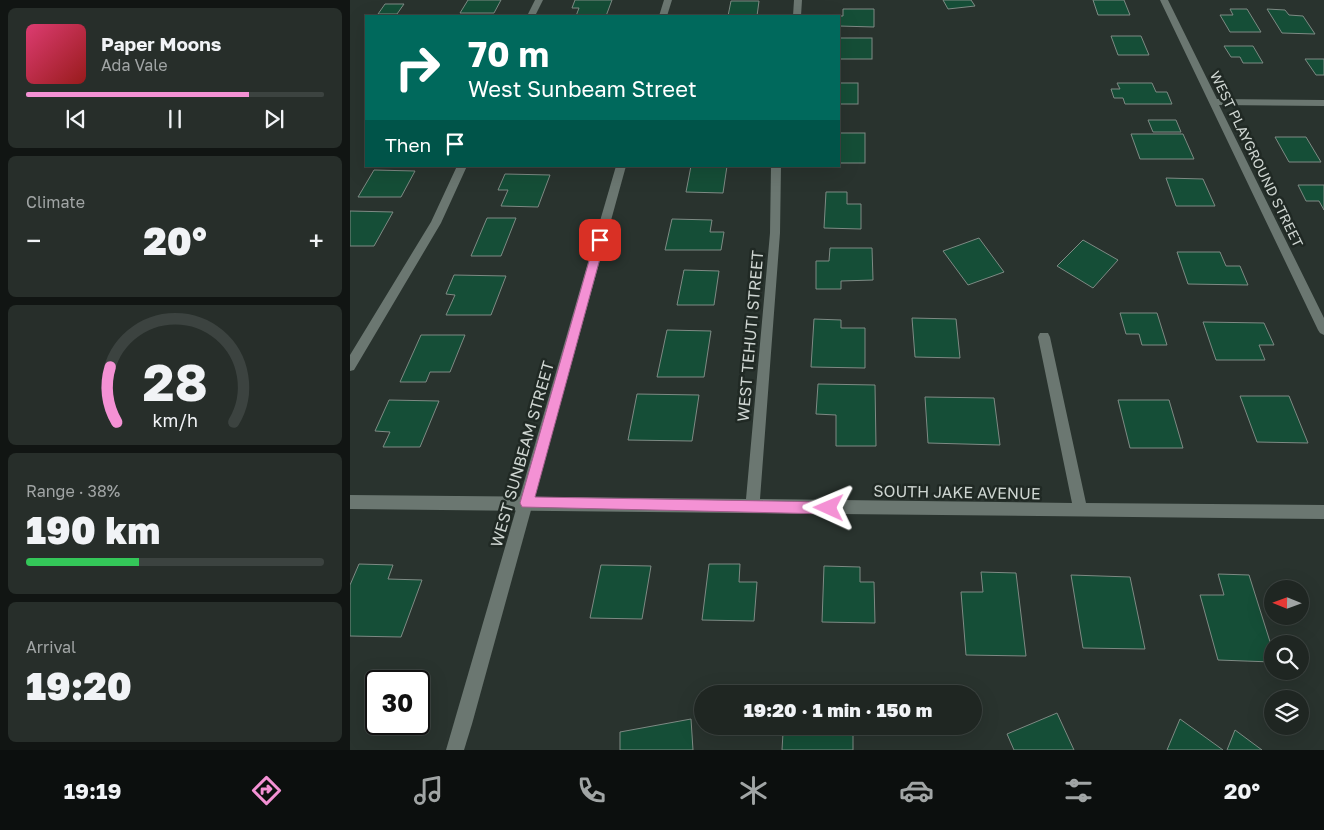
<!DOCTYPE html>
<html lang="en">
<head>
<meta charset="utf-8">
<style>
	body { margin:0; font-family:"Golos Text",sans-serif; background:#272e2a; color:#f1f3f6; height:100vh; display:flex; flex-direction:column; font-size:19px; white-space:nowrap }
	* { box-sizing:border-box; margin:0 }
	p { font-size:16px; color:#a1a5a5 }
	.icon { flex:none; width:28px; height:28px; fill:none; stroke:currentColor; stroke-width:2; stroke-linecap:round; stroke-linejoin:round }
	.map { position:relative; flex:1; overflow:hidden }
	.panel { display:flex; flex-direction:column; gap:8px; padding:8px; background:#111513; width:350px }
	.panel>* { flex:none }
	.hud { position:absolute; left:15px; top:15px; width:475px; height:152px; border-radius:0px; box-shadow:0 5px 20px #0002,0 0 0 1px #3c4340; background:#00695c; color:#fff; overflow:hidden }
	.needle { width:32px; rotate:271deg }
	.fabs { position:absolute; left:914px; top:580px; display:grid; gap:10px }
	.fabs a { display:grid; place-items:center; width:45px; height:45px; border-radius:50%; background:#1f2622; box-shadow:0 5px 20px #0002,0 0 0 1px #3c4340; font-size:25px }
	.speed { position:absolute; left:15px; top:670px; display:flex; gap:10px; font-size:25px; font-weight:700; text-align:center }
	.speed>* { display:grid; place-content:center; width:65px; height:65px; border-radius:50%; background:#1f2622; box-shadow:0 5px 20px #0002,0 0 0 1px #3c4340; line-height:1 }
	.speed .limit { border:2px solid #111; border-radius:8px; background:#fff; color:#111 }
	.pin { position:absolute; display:grid; place-items:center; width:42px; height:42px; color:#fff; margin:-21px; border-radius:10px; box-shadow:0 2px 8px #0006 }
	.me { position:absolute; width:55px; margin:-28px; rotate:271deg; stroke-linejoin:round; filter:drop-shadow(0 0 4px #0008) }
	.turn { display:flex; align-items:center; gap:18px; height:105px; padding:0 20px; font-size:22px }
	.turn .icon { width:65px; height:65px; stroke-width:2.5 }
	.turn b { display:block; font-size:35px; line-height:42px }
	.then { display:flex; align-items:center; height:48px; padding:0 20px; background:#0003; gap:10px; font-size:19px }
	.big { font-size:38px; font-weight:800; line-height:1.1 }
	.panel .tile { flex:1; display:flex; flex-direction:column; justify-content:center; gap:8px; min-width:0; padding:0 18px; border-radius:8px; background:#272e2a }
	.panel .dial { align-items:center; gap:0 }
	.dial svg { height:130px; overflow:visible; fill:none; stroke:#3c4340; stroke-width:7; stroke-linecap:round; text-anchor:middle }
	.dial text { fill:#f1f3f6; stroke:none }
	.song { display:flex; align-items:center; gap:15px }
	.cover { width:60px; height:60px; border-radius:8px; background:linear-gradient(135deg,hsl(340 70% 55%),hsl(0 70% 35%)) }
	.played { height:5px; border-radius:2px; background:linear-gradient(90deg,#f491d4 75%,#3c4340 75%) }
	.keys { display:flex; justify-content:space-around; direction:ltr }
	.heat { display:flex; justify-content:space-between; align-items:center; font-size:28px; direction:ltr }
	.charge { height:8px; border-radius:4px; background:linear-gradient(90deg,#34c759 38%,#3c4340 0) }
	.trip { position:absolute; left:344px; top:685px; width:288px; height:50px; border-radius:25px; background:#1f2622; box-shadow:0 5px 20px #0002,0 0 0 1px #3c4340; font-weight:800; line-height:50px; text-align:center }
	.tabs { display:flex; height:80px; justify-content:space-around; align-items:center; background:#0c0f0e; color:#a1a5a5 }
	.tabs .icon { width:35px; height:35px }
	.tabs .on { color:#f491d4 }
	.tabs b { font-size:22px; color:#f1f3f6 }
	main { display:flex; flex:1; min-height:0 }
	.map>svg:first-child { display:block }
	.building { fill:#154e37; stroke:#7e8a84 }
	.lines { fill:none; stroke-linecap:round; stroke-linejoin:round }
	.minor { fill:#6b7771; fill-rule:evenodd }
	.tertiary { fill:#6b7771; fill-rule:evenodd }
	.route { fill:#f491d4; stroke:#9f5e8a }
	.labels { text-anchor:middle; dominant-baseline:central; stroke-width:5; stroke-linejoin:round; paint-order:stroke }
	.far-street-label { font-size:14px; fill:#ced5d1; stroke:#202924 }
	.street-label { font-size:16px; fill:#ced5d1; stroke:#202924 }
</style>
</head>
<body>
<main>
<section class="panel">
<div class="tile">
<div class="song"><i class="cover"></i><div><b>Paper Moons</b><p>Ada Vale</p></div></div>
<div class="played"></div>
<div class="keys"><svg class="icon" aria-label="previous" viewBox="0 0 24 24"><path d="M18 5L8 12l10 7zM5 5v14"/></svg><svg class="icon" aria-label="pause" viewBox="0 0 24 24"><path d="M8 5v14M16 5v14"/></svg><svg class="icon" aria-label="next" viewBox="0 0 24 24"><path d="M6 5l10 7-10 7zM19 5v14"/></svg></div>
</div>
<div class="tile"><p>Climate</p>
<div class="heat"><a>−</a><b class="big">20°</b><a>+</a></div>
</div>
<div class="tile dial"><svg viewBox="0 0 100 80">
<path d="M14 69A42 42 0 1 1 86 69"/>
<path d="M14 69A42 42 0 0 1 10 35" stroke="#f491d4"/>
<text x="50" y="56" font-size="32" font-weight="700">28</text>
<text x="50" y="72" font-size="11">km/h</text>
</svg></div>
<div class="tile"><p>Range · 38%</p><b class="big">190 km</b><div class="charge"></div></div>
<div class="tile"><p>Arrival</p><b class="big">19:20</b></div>
</section>
<div class="map">
<svg width="974" height="750" viewBox="0 0 974 750">
	<rect width="100%" height="100%" fill="#29332e"/>
	<g class="building">
		<path d="M118 0H151L144 13H110Z"/>
		<path d="M225 0H262L256 16H226L229 8H222Z"/>
		<path d="M593 0H621L625 6 598 9Z"/>
		<path d="M743 0H774L780 15H748Z"/>
		<path d="M381 1H409L407 16H378Z"/>
		<path d="M35 4H54L47 14H28Z"/>
		<path d="M493 9H524V27L489 26V16H482H493Z"/>
		<path d="M880 9H897L911 32H880L870 15H883Z"/>
		<path d="M917 9 935 10 939 15 953 16 965 34 932 33Z"/>
		<path d="M761 36H791L799 55H768Z"/>
		<rect x="489" y="38" width="33" height="21"/>
		<path d="M874 46H903L913 63H893L890 57H881Z"/>
		<path d="M955 59H974V75H966Z"/>
		<rect x="489" y="83" width="19" height="21"/>
		<path d="M767 83H802L806 92H817L822 104H775L773 98H764L761 89H770Z"/>
		<path d="M798 120H826L831 132H803Z"/>
		<rect x="489" y="133" width="26" height="30"/>
		<path d="M781 134H833L844 159H790Z"/>
		<path d="M925 137H956L971 162H939Z"/>
		<path d="M341 166H377L373 193 336 192Z"/>
		<path d="M24 170 65 171 51 197H8Z"/>
		<path d="M155 174 200 175 188 207 151 206 158 190H148Z"/>
		<path d="M816 178 853 179 865 206H826Z"/>
		<path d="M948 185H974V210L969 201H956Z"/>
		<path d="M476 192H497V204H511V229L474 228Z"/>
		<path d="M0 211 43 212 24 246H0Z"/>
		<path d="M137 218H166L151 256H121Z"/>
		<path d="M322 219 362 220 360 232H374L371 250H315Z"/>
		<path d="M629 238 654 272 618 285 593 251Z"/>
		<path d="M733 240 768 260 743 288 707 266Z"/>
		<path d="M480 248H522L523 280 491 281V289H466V261H479Z"/>
		<path d="M827 252H870L876 266H890L898 285 838 284Z"/>
		<path d="M334 270 369 271 364 305H327Z"/>
		<path d="M104 275 156 276 141 315H96L105 295 96 294Z"/>
		<path d="M770 313H807L817 345H792L789 334H776Z"/>
		<path d="M562 318 606 319 610 358 565 357Z"/>
		<path d="M464 319 491 320V328H515V368L461 367Z"/>
		<path d="M853 322 914 323 924 345H909L915 360H866Z"/>
		<path d="M317 330 361 331 354 377H307Z"/>
		<path d="M71 335H115L100 372H80L76 382H50Z"/>
		<path d="M468 384 525 385 526 446H486V415L466 414Z"/>
		<path d="M287 394 349 395 342 441 278 440Z"/>
		<path d="M890 396H939L958 443 907 442Z"/>
		<path d="M575 397 644 398 650 445 578 443Z"/>
		<path d="M39 400 89 401 70 447H33L40 432 25 431Z"/>
		<path d="M768 400H819L833 448H780Z"/>
		<path d="M9 564 43 565 38 579 72 580 51 637 0 636V585Z"/>
		<path d="M359 564H390L389 582H407L404 621 352 620Z"/>
		<path d="M251 565 301 566 292 619 240 618Z"/>
		<path d="M474 566 510 567V582H524L525 623 472 622Z"/>
		<path d="M631 572 666 573 676 656 616 655 611 592H633Z"/>
		<path d="M868 574 899 575 922 648V662L868 660 850 595H874Z"/>
		<path d="M721 575 780 577 795 649 733 648Z"/>
		<path d="M707 713 724 750H664L657 734Z"/>
		<path d="M341 719 343 750H270V732Z"/>
		<path d="M830 719 873 750H817Z"/>
		<path d="M885 730 912 750H877Z"/>
		<path d="M433 733 503 735V750H432Z"/>
	</g>
	<g class="lines">
		<g class="minor">
			<path d="M185 0H193L185 16H177Z"/>
			<path d="M444 0H452L451 16H443Z"/>
			<path d="M810 0H818L867 99 974 100V106L869 105 974 318V335L970 333 968 330Z"/>
			<path d="M107 166H117L91 223 4 370 0 371V355L81 222Z"/>
			<path d="M421 166H431L430 233 410 499 722 503 688 337 690 333H698L700 337 736 503 974 505V519L0 509V495L396 499 420 233Z"/>
		</g>
		<g class="tertiary">
			<path d="M314 0H322L317 16H309Z"/>
			<path d="M266 166H276L122 724 114 750H96Z"/>
		</g>
	</g>
	<path class="route" d="M250 236 255 240 185 497 479 502 484 504 485 508 484 513 479 514 172 507 170 503 245 240Z"/>
	<g class="labels">
		<g class="far-street-label">
			<text transform="translate(907 159) rotate(64)">WEST PLAYGROUND STREET</text>
		</g>
		<g class="street-label">
			<text transform="translate(400 336) rotate(-85)">WEST TEHUTI STREET</text>
			<text transform="translate(172 454) rotate(-74)">WEST SUNBEAM STREET</text>
			<text transform="translate(607 492) rotate(1)">SOUTH JAKE AVENUE</text>
		</g>
	</g>
</svg>
<div class="fabs">
<a><svg class="needle" viewBox="-14 -14 28 28"><path d="M0-13l5 13h-10z" fill="#e53935"/><path d="M0 13l5-13h-10z" fill="#a1a5a5"/></svg></a>
<a><svg class="icon" aria-label="search" viewBox="0 0 24 24"><circle cx="10" cy="10" r="6"/><path d="M15 15l6 6"/></svg></a>
<a><svg class="icon" aria-label="layers" viewBox="0 0 24 24"><path d="M12 4l9 5-9 5-9-5zM3 14l9 5 9-5"/></svg></a>
</div>
<div class="speed"><div class="limit">30</div></div>
<div class="pin" style="left:250px;top:240px;background:#d93025"><svg class="icon" aria-label="arrive" viewBox="0 0 24 24"><path d="M6 21V4h12l-3 4 3 4H6"/></svg></div>
<svg class="me" style="left:479px;top:508px" viewBox="-20 -20 40 40"><path d="M0-17L14 15 0 8-14 15z" fill="#f491d4" stroke="#fff" stroke-width="4"/></svg>
<div class="trip">19:20 · 1 min · 150 m</div>
<div class="hud">
<div class="turn"><svg class="icon" aria-label="right" viewBox="0 0 24 24"><path d="M7 20v-9h11M14 6l5 5-5 5"/></svg><div><b>70 m</b>West Sunbeam Street</div></div>
<div class="then">Then<svg class="icon" aria-label="arrive" viewBox="0 0 24 24"><path d="M6 21V4h12l-3 4 3 4H6"/></svg></div>
</div>
</div>
</main>
<nav class="tabs">
<b>19:19</b>
<svg class="icon on" aria-label="directions" viewBox="0 0 24 24"><path d="M12 3l9 9-9 9-9-9zM9 14v-3h6M13 9l2 2-2 2"/></svg>
<svg class="icon" aria-label="music" viewBox="0 0 24 24"><path d="M9 18V5l10-2v13"/><circle cx="6" cy="18" r="3"/><circle cx="16" cy="16" r="3"/></svg>
<svg class="icon" aria-label="phone" viewBox="0 0 24 24"><path d="M5 4h4l2 5-3 2q2 4 5 5l2-3 5 2v4C11 20 4 13 5 4z"/></svg>
<svg class="icon" aria-label="climate" viewBox="0 0 24 24"><path d="M12 3v18M4 7l16 10M4 17L20 7"/></svg>
<svg class="icon" aria-label="car" viewBox="0 0 24 24"><path d="M5 17H2v-5l4-1 3-4h7l3 4 3 1v5h-3M9 17h6M6 11h13"/><circle cx="7" cy="17" r="2"/><circle cx="17" cy="17" r="2"/></svg>
<svg class="icon" aria-label="filters" viewBox="0 0 24 24"><path d="M4 7h16M4 17h16"/><circle cx="9" cy="7" r="2"/><circle cx="15" cy="17" r="2"/></svg>
<b>20°</b>
</nav>
</body>
</html>
